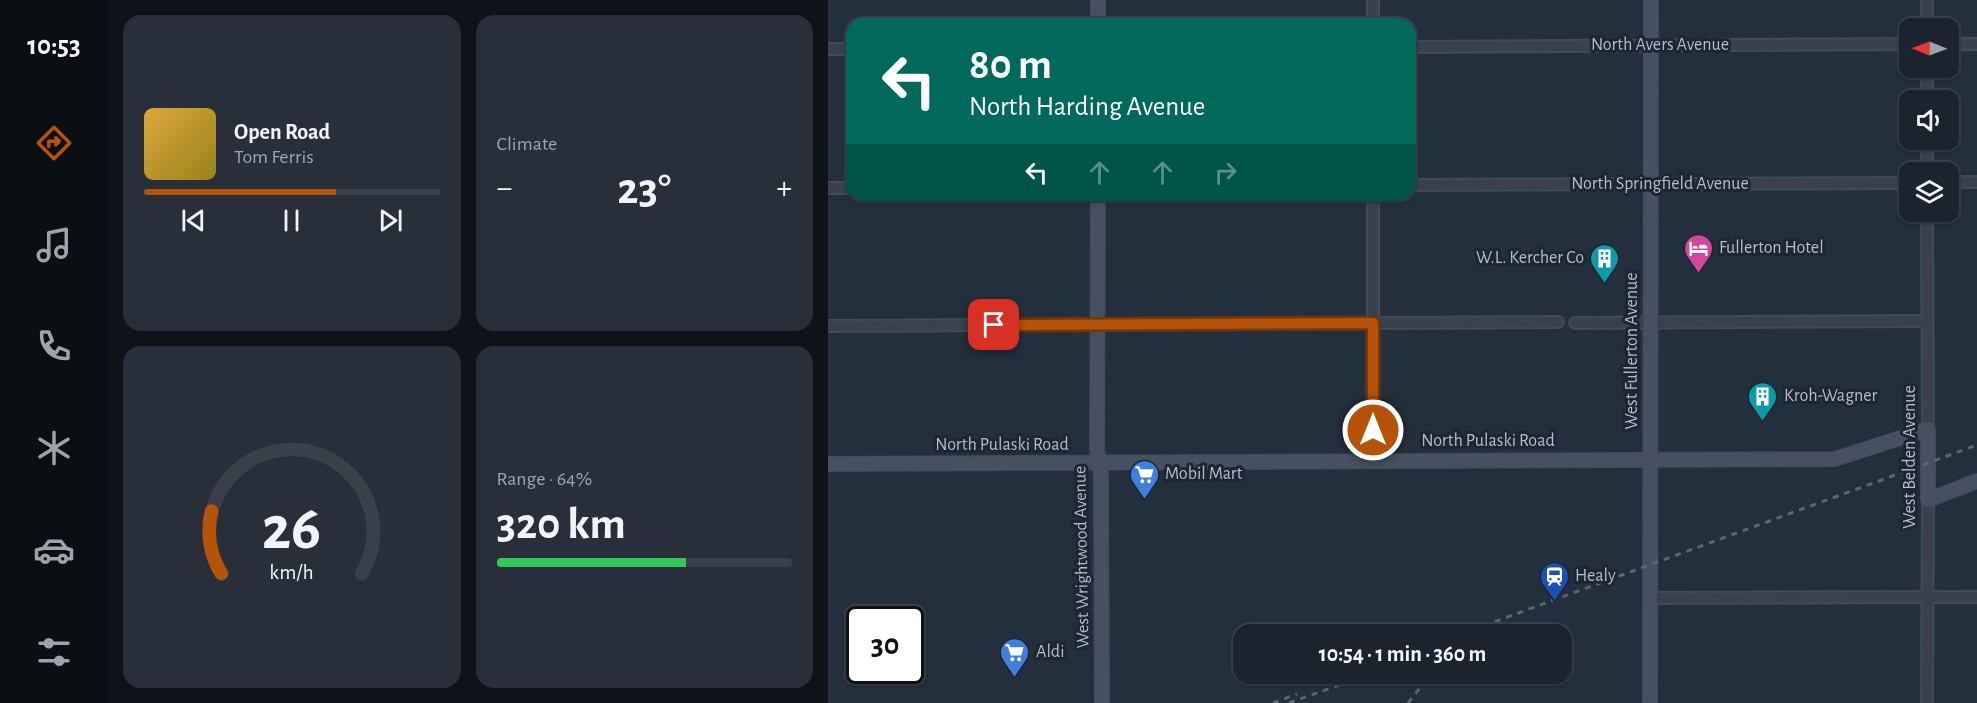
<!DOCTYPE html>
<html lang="en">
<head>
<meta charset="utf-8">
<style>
	body { margin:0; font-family:"Alegreya Sans",sans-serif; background:#282f3a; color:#f1f3f6; height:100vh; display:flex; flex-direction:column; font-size:22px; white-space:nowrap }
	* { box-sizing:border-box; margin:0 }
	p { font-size:20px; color:#a0a4aa }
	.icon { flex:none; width:33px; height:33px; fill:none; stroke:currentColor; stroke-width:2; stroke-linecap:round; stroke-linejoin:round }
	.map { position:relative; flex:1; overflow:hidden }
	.drawer { display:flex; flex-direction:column; gap:15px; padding:15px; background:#0f1319; width:720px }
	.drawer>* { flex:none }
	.guide { position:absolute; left:18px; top:18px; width:570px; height:183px; border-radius:18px; box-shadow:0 2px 4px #0004,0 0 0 2px #39404a; background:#00695c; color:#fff; overflow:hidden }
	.needle { width:39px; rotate:271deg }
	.fabs { position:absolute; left:1071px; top:18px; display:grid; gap:12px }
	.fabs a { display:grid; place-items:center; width:60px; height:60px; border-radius:12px; background:#1b232e; box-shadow:0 2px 4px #0004,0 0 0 2px #39404a; font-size:30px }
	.speed { position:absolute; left:18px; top:606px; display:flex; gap:12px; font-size:30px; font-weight:700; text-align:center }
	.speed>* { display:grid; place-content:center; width:78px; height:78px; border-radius:50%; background:#1b232e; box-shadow:0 2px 4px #0004,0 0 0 2px #39404a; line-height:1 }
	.speed .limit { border:3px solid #111; border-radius:9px; background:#fff; color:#111 }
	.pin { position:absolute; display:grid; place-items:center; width:51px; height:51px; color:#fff; margin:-26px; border-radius:12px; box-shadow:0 3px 9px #0006 }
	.me { position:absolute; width:66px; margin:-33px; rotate:0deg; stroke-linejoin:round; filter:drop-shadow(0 0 4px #0008) }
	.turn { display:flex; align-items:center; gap:21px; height:126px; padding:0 24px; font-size:27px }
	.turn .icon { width:78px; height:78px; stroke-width:2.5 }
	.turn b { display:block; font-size:42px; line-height:51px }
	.lanes { display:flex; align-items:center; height:57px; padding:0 24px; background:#0003; justify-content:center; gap:30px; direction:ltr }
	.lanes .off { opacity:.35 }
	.big { font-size:45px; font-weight:700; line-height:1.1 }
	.drawer .tile { flex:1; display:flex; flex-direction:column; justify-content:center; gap:9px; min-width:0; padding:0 21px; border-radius:18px; background:#282f3a }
	.drawer .dial { align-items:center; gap:0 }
	.dial svg { height:156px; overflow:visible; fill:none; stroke:#39404a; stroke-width:7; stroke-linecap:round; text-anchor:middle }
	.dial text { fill:#f1f3f6; stroke:none }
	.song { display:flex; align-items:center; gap:18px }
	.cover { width:72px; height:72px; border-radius:9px; background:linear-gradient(135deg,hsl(40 70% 55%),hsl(50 70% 35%)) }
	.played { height:6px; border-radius:3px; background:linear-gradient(90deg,#b45309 65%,#39404a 65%) }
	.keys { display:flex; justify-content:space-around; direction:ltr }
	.heat { display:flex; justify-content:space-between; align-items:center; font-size:33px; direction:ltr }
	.charge { height:9px; border-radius:4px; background:linear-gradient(90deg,#34c759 64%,#39404a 0) }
	.drawer .tiles { flex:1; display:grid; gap:15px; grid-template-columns:repeat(2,1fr) }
	.trip { position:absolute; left:405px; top:624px; width:339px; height:60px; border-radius:18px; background:#1b232e; box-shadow:0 2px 4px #0004,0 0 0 2px #39404a; font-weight:700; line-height:60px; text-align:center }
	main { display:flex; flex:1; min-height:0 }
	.tab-bar { display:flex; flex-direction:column; width:108px; justify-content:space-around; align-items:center; background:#0b0e12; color:#a0a4aa }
	.tab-bar .icon { width:42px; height:42px }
	.tab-bar .active { color:#b45309 }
	.tab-bar b { font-size:27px; color:#f1f3f6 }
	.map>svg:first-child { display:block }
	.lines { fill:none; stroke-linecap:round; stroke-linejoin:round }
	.street-casing { stroke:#414a56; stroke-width:14 }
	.secondary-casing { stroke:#414a56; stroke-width:16 }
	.street { stroke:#38414d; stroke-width:10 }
	.secondary { stroke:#465060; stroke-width:14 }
	.rail { stroke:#5a6574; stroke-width:3; stroke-dasharray:6 6; stroke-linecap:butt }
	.route-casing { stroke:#753606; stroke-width:15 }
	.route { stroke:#b45309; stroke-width:10 }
	.labels { text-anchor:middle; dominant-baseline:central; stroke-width:6; stroke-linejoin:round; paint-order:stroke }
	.street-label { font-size:18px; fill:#b4bcc8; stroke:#1d2632 }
	.poi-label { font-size:18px; fill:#b4bcc8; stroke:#1d2632; text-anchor:start }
</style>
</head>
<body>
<main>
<nav class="tab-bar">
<b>10:53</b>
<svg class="icon active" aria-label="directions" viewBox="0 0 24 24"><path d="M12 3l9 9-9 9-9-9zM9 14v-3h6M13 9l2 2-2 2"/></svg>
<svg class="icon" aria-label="music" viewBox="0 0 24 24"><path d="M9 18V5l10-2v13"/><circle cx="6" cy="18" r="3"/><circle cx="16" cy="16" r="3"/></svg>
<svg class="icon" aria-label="phone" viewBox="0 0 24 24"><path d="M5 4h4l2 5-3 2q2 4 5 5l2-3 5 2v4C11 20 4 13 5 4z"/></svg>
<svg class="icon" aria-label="climate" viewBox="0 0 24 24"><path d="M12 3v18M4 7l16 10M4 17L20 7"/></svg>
<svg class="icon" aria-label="car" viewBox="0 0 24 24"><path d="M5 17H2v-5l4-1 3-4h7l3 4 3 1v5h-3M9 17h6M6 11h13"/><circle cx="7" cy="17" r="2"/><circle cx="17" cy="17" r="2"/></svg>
<svg class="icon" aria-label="filters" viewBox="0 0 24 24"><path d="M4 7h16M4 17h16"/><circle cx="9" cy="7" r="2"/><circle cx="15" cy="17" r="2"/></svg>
</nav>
<section class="drawer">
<div class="tiles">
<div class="tile">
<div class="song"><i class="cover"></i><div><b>Open Road</b><p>Tom Ferris</p></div></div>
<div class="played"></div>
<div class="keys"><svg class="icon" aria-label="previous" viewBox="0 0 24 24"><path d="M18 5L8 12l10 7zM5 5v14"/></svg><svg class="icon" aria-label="pause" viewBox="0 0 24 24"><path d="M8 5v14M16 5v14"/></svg><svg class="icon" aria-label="next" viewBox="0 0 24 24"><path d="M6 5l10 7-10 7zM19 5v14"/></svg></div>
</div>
<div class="tile"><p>Climate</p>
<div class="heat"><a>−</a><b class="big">23°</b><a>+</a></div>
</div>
<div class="tile dial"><svg viewBox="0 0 100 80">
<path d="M14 69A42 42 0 1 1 86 69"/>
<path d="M14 69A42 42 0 0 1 9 37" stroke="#b45309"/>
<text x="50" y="56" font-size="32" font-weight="700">26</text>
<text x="50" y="72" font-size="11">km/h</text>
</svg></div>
<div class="tile"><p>Range · 64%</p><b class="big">320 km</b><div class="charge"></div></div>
</div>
</section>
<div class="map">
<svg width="1149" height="703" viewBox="0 0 1149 703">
	<rect width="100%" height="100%" fill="#242f3d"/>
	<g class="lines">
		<defs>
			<g id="street">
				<path d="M545 24V0"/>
				<path d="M1099 28V0"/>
				<path d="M1120 44H1149"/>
				<path d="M582 47 1082 44"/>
				<path d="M0 49H24"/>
				<path d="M1099 100V68"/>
				<path d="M1099 172V140"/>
				<path d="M1120 182H1149"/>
				<path d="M582 185 1082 183"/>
				<path d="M0 188H24"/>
				<path d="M1099 212 1100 429"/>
				<path d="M747 323 1099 321"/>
				<path d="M0 326 730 322"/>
				<path d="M545 460V195"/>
				<path d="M822 598 1149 597"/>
				<path d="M1099 703 1100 500"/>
			</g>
			<g id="secondary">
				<path d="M270 24V0"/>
				<path d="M270 195 269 449 273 475 274 703"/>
				<path d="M0 464 1007 459 1100 429V500L1149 481"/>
				<path d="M822 703 823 0"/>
			</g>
		</defs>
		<use href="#street" class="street-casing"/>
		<use href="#secondary" class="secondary-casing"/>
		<use href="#street" class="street"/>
		<use href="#secondary" class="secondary"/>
		<g class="rail">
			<path d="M633 634 1149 445"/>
			<path d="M534 683 558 674"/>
			<path d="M445 703 469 694"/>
			<path d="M461 703 542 674"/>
			<path d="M580 703 603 674"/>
		</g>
	</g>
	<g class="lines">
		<defs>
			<path id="route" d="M166 325 545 323V430"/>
		</defs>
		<use href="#route" class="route-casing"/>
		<use href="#route" class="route"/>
	</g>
	<defs>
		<symbol id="hotel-pin" viewBox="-11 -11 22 30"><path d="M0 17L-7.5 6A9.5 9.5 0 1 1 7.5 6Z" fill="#d1479c" stroke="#1d2632"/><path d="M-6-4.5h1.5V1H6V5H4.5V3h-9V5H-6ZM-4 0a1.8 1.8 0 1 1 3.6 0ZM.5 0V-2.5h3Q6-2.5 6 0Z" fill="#fff"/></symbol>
		<symbol id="building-pin" viewBox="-11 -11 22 30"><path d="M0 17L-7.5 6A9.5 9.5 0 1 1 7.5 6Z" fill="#0f9aa8" stroke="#1d2632"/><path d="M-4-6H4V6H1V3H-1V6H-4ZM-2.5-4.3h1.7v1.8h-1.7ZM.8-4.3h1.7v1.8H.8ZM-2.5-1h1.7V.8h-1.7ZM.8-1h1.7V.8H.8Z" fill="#fff"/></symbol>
		<symbol id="supermarket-pin" viewBox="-11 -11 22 30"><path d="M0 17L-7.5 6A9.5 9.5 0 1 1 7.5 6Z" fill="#3f7fe0" stroke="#1d2632"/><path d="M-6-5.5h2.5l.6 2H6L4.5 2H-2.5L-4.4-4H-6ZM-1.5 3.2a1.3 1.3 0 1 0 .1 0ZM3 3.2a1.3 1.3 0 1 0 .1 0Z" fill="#fff"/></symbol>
		<symbol id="station-pin" viewBox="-11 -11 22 30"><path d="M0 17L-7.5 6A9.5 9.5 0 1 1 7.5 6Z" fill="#1a4fb4" stroke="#1d2632"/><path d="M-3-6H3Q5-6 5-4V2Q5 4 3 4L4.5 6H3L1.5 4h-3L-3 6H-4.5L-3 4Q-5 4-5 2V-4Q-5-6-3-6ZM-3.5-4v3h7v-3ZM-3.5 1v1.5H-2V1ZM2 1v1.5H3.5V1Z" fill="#fff"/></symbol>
	</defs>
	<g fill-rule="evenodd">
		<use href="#hotel-pin" x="854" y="232" width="33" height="45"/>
		<use href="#building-pin" x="760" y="242" width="33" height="45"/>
		<use href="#building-pin" x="918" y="380" width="33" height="45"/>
		<use href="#supermarket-pin" x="300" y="458" width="33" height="45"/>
		<use href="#station-pin" x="710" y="560" width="33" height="45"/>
		<use href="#supermarket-pin" x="170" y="636" width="33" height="45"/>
	</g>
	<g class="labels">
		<g class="street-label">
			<text x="832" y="45">North Avers Avenue</text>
			<text x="832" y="184">North Springfield Avenue</text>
			<text transform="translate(804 351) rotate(-90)">West Fullerton Avenue</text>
			<text x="660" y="441">North Pulaski Road</text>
			<text x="174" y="445">North Pulaski Road</text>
			<text transform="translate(1082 457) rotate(-90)">West Belden Avenue</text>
			<text transform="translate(254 557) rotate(-91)">West Wrightwood Avenue</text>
		</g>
		<g class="poi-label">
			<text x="891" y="248">Fullerton Hotel</text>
			<text x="756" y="258" text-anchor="end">W.L. Kercher Co</text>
			<text x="956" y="396">Kroh-Wagner</text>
			<text x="337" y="474">Mobil Mart</text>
			<text x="747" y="576">Healy</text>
			<text x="208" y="652">Aldi</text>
		</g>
	</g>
</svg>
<div class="fabs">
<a><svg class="needle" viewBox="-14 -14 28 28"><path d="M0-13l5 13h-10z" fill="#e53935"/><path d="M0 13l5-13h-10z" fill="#a0a4aa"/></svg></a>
<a><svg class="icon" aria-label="sound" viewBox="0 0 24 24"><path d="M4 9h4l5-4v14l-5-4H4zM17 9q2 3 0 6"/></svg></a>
<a><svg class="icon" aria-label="layers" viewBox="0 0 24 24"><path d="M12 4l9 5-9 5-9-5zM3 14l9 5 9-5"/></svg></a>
</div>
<div class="speed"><div class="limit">30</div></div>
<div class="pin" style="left:166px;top:325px;background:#d93025"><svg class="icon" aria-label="arrive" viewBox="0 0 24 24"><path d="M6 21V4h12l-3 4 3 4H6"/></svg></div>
<svg class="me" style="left:545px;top:430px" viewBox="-20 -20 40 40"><circle r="17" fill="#b45309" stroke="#fff" stroke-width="3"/><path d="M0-11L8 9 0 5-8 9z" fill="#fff"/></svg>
<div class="trip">10:54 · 1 min · 360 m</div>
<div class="guide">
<div class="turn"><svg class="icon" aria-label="left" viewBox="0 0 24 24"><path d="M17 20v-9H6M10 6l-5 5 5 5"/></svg><div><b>80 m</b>North Harding Avenue</div></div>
<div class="lanes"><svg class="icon" aria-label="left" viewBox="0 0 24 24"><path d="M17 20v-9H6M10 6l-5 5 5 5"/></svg><svg class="icon off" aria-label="ahead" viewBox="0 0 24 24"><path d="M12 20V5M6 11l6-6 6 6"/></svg><svg class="icon off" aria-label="ahead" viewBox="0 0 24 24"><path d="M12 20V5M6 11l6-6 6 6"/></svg><svg class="icon off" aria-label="right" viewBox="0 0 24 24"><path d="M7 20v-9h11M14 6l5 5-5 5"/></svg></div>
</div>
</div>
</main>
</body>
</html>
